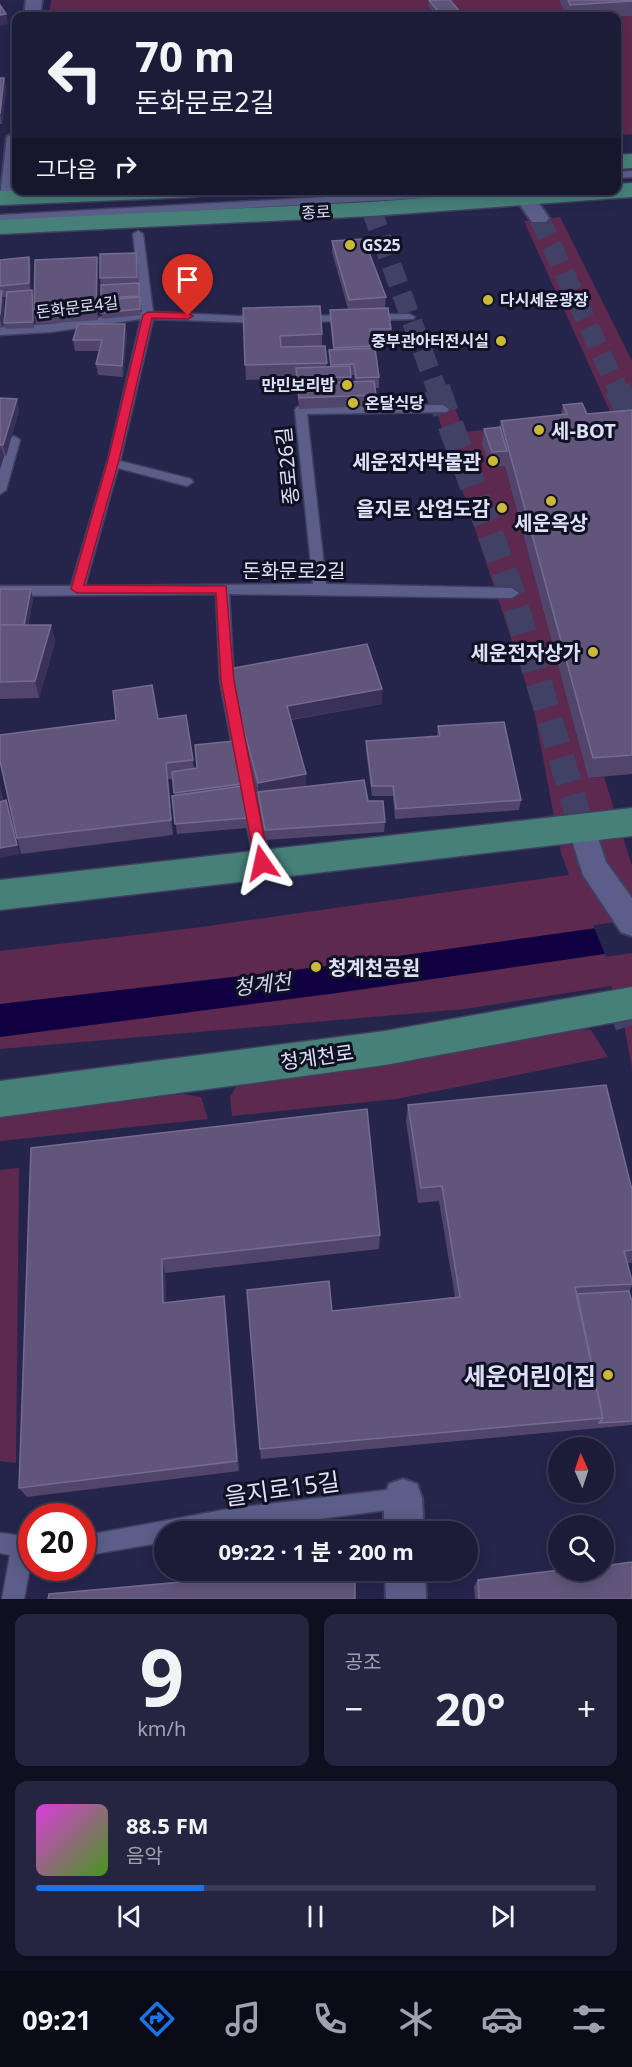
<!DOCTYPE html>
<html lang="ko">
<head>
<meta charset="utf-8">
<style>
	body { margin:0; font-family:"Noto Sans","Noto Sans KR",sans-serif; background:#252541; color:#f1f3f6; height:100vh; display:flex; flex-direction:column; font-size:22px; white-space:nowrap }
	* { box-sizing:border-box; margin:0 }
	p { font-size:20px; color:#a0a1ae }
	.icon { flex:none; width:33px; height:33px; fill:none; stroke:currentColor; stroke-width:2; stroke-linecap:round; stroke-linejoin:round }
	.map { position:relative; height:1599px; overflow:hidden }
	.panel { display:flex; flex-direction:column; gap:15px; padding:15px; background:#0f0f1f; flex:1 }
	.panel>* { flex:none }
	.hud { position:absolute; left:12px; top:12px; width:609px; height:183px; border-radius:12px; box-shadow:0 3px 15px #0003,0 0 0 2px #3a3a53; background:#1c1c39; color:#f1f3f6; overflow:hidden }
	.needle { width:39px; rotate:357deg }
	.buttons { position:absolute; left:548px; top:1437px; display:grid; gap:12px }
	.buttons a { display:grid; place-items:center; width:66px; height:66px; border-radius:50%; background:#1c1c39; box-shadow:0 3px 15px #0003,0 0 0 2px #3a3a53; font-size:30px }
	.speed { position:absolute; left:18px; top:1503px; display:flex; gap:12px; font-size:30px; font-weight:700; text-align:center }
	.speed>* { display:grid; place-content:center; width:78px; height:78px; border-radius:50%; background:#1c1c39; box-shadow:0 3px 15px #0003,0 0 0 2px #3a3a53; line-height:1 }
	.speed .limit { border:9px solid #d22; background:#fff; color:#111 }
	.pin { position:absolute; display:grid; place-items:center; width:51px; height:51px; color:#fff; margin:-62px -26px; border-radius:50% 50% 50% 0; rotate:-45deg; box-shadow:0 0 6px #0007 }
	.pin .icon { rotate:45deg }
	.me { position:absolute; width:66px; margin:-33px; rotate:349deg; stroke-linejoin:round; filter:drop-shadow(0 0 4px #0008) }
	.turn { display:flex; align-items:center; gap:21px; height:126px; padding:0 24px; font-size:27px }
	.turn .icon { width:78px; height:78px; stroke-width:2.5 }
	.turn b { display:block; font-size:42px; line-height:51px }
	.then { display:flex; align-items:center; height:57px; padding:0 24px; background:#0003; gap:12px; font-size:22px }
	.big { font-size:45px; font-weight:700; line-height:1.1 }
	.panel .card { flex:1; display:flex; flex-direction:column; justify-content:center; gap:9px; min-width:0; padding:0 21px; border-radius:12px; background:#252541 }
	.panel .dial { align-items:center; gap:0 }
	.dial b { font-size:78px; line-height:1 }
	.song { display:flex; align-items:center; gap:18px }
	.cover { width:72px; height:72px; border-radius:9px; background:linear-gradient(135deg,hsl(300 70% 55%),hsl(100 70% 35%)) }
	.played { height:6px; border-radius:3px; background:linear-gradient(90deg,#1a73e8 30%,#3a3a53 30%) }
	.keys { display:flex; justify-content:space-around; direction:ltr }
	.heat { display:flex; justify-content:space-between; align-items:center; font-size:33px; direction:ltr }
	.panel .tiles { flex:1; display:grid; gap:15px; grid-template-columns:1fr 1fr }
	.card:last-child { grid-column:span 2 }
	.trip { position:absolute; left:154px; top:1521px; width:324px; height:60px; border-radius:30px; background:#1c1c39; box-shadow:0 3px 15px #0003,0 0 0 2px #3a3a53; font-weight:700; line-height:60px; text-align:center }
	.menu { display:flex; height:96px; justify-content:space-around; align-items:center; background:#0b0b17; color:#a0a1ae }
	.menu .icon { width:42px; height:42px }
	.menu .selected { color:#1a73e8 }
	.menu b { font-size:27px; color:#f1f3f6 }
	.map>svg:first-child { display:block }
	.green { fill:#5e294e }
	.water { fill:#100041 }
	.pier { fill:#25254c }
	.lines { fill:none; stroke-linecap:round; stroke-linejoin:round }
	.street-tunnel-far2 { stroke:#414166; stroke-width:20; stroke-dasharray:20 10; stroke-linecap:butt }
	.street-tunnel-far1 { stroke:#414166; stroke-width:26; stroke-dasharray:26 13; stroke-linecap:butt }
	.street-tunnel { stroke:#414166; stroke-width:34; stroke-dasharray:34 17; stroke-linecap:butt }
	.lane-casing { stroke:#403f60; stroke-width:3 }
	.street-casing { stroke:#403f60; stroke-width:4 }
	.primary-casing { stroke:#403f60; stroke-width:3 }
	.lane { fill:#5b5e89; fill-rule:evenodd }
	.street { fill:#5b5e89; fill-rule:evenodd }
	.primary { fill:#468078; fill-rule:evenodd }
	.wall { fill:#52456c; fill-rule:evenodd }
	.shaded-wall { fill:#3a3159 }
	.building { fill:#61557b; stroke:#756b8f; stroke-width:1.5 }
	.route { fill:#e11d48; stroke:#92132f; stroke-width:1.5 }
	.poi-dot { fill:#ccb939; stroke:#101122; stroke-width:2 }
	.labels { text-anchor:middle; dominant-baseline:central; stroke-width:6; stroke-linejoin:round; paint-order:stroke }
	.far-street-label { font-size:16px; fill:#dde0f9; stroke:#101122 }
	.far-poi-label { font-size:16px; font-weight:bold; fill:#dde0f9; stroke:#101122; text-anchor:start }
	.poi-label { font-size:20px; font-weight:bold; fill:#dde0f9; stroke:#101122; text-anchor:end }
	.street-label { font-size:20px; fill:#dde0f9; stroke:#101122 }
	.water-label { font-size:21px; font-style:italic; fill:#cfd2ea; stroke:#101122 }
	.near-poi-label { font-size:24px; font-weight:bold; fill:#dde0f9; stroke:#101122; text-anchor:end }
	.near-street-label { font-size:24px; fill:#dde0f9; stroke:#101122 }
</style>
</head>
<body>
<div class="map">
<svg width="632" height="1599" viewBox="0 0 632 1599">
	<rect width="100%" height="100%" fill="#25254c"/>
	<g class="green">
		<path d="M51 0H632V134L617 135 616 16H49Z"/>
		<path d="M560 217 632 361V431L505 466 588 778 604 777 632 866V1068L622 1014 611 986 465 1009 0 1049V951L194 928 569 875 561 853 533 705 430 392 448 388 464 432 613 418 524 221Z"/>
		<path d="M570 1028 591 1030 608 1057 396 1099 232 1116 230 1097 238 1083Z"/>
		<path d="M182 1094 201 1097 208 1119 0 1141V1117Z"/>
		<path d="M19 1168 16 1463 0 1461V1170Z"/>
	</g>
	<path class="water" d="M632 923V950L337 993 0 1037V1004L327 966Z"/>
	<path class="pier" d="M632 920V953L606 957 593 925Z"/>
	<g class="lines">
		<g class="street-tunnel-far2">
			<path d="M371 209 437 390"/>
			<path d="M539 218 618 390"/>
		</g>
		<g class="street-tunnel-far1">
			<path d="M437 388 512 593 582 828"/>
			<path d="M617 388 632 420"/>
		</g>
		<path class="street-tunnel" d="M625 1004 632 1025"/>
		<defs>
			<g id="lane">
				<path d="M632 171V177L616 178V172Z"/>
				<path d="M453 190H525L520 193 0 221V215Z"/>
				<path d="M178 191V190L344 191 339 194H183Z"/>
				<path d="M138 231 143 234 153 312 263 317 269 320 263 323 153 319 120 461 191 479 193 482 187 486 118 468 85 586 313 584 295 410 297 407 443 405 449 409 447 412 307 414 326 584 512 588 519 593 512 598 229 594 234 681 270 863 267 868 262 869 257 868 254 863 220 681 216 594 0 596V586H71L108 460 141 319 51 332 0 335V327L51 324 142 312 133 234Z"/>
				<path d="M409 314 415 317 413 319 302 322 296 319 302 316Z"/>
				<path d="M14 436 20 440 6 490 0 494V468L8 440Z"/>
				<path d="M403 1488 410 1491 413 1498 410 1505 403 1508 218 1532H165V1542L82 1556V1536L234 1508Z"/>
				<path d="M0 1533 32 1537V1557L24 1599H2L10 1555 0 1553Z"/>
			</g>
			<g id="street">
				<path d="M26 0H42L40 16H24Z"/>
				<path d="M16 131V190H20L17 201H3L0 197 7 137Z"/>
				<path d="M526 193 533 195 549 218 546 222H532L516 199 519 195Z"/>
				<path d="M582 816 592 820 606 862 632 898V936L621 932 583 875 568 828 572 820Z"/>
				<path d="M403 1479 417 1484 422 1498 424 1532H384V1498L389 1484Z"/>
				<path d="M385 1570H425L426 1599H386Z"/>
			</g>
			<g id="primary">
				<path d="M632 154V168L616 169V155Z"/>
				<path d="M632 183V197L371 216 0 234V220L371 202 531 190H616V184Z"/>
				<path d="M204 190 201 195 193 197 0 205V191Z"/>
				<path d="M632 808V836L0 910V880Z"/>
				<path d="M632 987V1019L385 1065 0 1117V1081L385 1031Z"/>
			</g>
		</defs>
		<use href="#lane" class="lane-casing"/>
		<use href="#street" class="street-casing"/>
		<use href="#primary" class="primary-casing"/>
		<use href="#lane" class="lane"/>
		<use href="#street" class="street"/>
		<use href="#primary" class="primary"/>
	</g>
	<g class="wall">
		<path d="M429 0 461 13V16H437L428 6Z"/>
		<path d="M560 0H632V16H567L560 2Z"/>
		<path d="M0 78H4L6 89 2 124H0Z"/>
		<path d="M332 241 386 297 385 308 391 329V340H372V348L379 377V388H375V406L299 409 296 379 246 380 243 308 322 334V346L327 363 326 367H330L329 350H333L330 321V310L348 309 332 252ZM351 375H354L355 382H351Z"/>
		<path d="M29 257 31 268V290H32L33 296 34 328 5 329 4 323 6 297H3L4 302 2 328H0V260Z"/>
		<path d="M138 264 141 315 102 319 101 288 100 278Z"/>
		<path d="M98 268V320L36 324 34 313Z"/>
		<path d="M125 324 127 335 123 377 98 375 96 364 99 351H75L73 340Z"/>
		<path d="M0 398 19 410 6 456H4L0 469Z"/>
		<path d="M563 405 587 414 632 410V774L588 778 505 466 490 467 482 444 484 429 500 427 501 421 561 415Z"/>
		<path d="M0 589 33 600 28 625H51L55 642 39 698 0 699Z"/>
		<path d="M228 669 382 704 291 720 306 787 368 801 385 822 384 832 265 840 258 802V793L229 683Z"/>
		<path d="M186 715 194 768H197L234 741 247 828 177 834 172 796H175L173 779H168L173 835 21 854 17 838Z"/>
		<path d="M438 726 521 800 519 810 395 819 393 796H372L366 751V741L437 737Z"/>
		<path d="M408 1105 632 1190V1263H628L632 1281V1286L629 1291 632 1302V1425L261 1459 260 1449 332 1311 455 1297 439 1201 418 1203 406 1121Z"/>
		<path d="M31 1148 380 1235 379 1249 165 1273 166 1303 226 1309 239 1471 27 1497 19 1488Z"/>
		<path d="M478 1580 632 1599H475L474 1586Z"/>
	</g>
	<g class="shaded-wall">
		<path d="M461 13V16H442Z"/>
		<path d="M6 14 8 24 0 26V15Z"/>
		<path d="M4 78 6 89 2 124 0 114Z"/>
		<path d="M29 257 31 268V295L29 283Z"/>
		<path d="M97 257 98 268V320L96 309Z"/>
		<path d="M32 290 33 296 34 328 33 322Z"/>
		<path d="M2 291 4 302 2 328 0 318Z"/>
		<path d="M125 324 127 335 123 377 122 366Z"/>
		<path d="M17 399 19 410 6 456 3 445Z"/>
		<path d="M1 446 4 457 0 469V451Z"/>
		<path d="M31 589 33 600 26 637 23 627Z"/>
		<path d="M51 625 55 642 39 698 35 681Z"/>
		<path d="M382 689V704L287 720V706Z"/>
		<path d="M166 763 168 779 173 835 171 820Z"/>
		<path d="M306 774V788L258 796V783Z"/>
		<path d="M0 785 5 807 0 809Z"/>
		<path d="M6 800 20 854 0 858V848Z"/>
		<path d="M162 1259 165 1273 167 1316 163 1303Z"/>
		<path d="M224 1296 226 1309 239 1471 237 1461Z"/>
	</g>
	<g class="building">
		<path d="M429 0H450L461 13 442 16Z"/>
		<path d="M568 0H632V1L570 5Z"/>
		<path d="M0 5 6 14 0 15Z"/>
		<path d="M0 78H4L0 114Z"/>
		<path d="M364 239 386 297 349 300 332 241Z"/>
		<path d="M136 253 137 277 100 278V254Z"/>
		<path d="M29 257V283L0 286V260Z"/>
		<path d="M97 257 96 309 34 313 35 260Z"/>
		<path d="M139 283V296L101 298V285Z"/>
		<path d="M32 290 33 322 4 323 7 292Z"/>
		<path d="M0 291H2L0 315Z"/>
		<path d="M140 297V309L101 313V300Z"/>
		<path d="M320 306 322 334 280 336 281 347 325 346 327 363 245 365 243 308Z"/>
		<path d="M388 308 391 329H370L373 346 334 348 330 310Z"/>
		<path d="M78 324H125L122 366 96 364 102 340H73Z"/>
		<path d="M375 348 379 377 356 378 354 364 331 365 329 350Z"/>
		<path d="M350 366 351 377 314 378 315 383 374 381 376 395 299 398 296 368Z"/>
		<path d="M0 398 17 399 3 445H0Z"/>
		<path d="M582 403 587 414 632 410V755L593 758 501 421 567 414 563 405Z"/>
		<path d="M500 427 507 451 492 452 484 429Z"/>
		<path d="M0 589H31L24 625H0Z"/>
		<path d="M0 625H51L35 681 0 682Z"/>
		<path d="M367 644 382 689 287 706 306 774 258 783 228 669Z"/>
		<path d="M152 685 158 719 186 715 193 760 166 763 171 820 17 838 0 761V735L116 720 113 691Z"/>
		<path d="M504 722 521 800 396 809 393 786H372L366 741 440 736 438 726Z"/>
		<path d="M234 741 240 784 174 793 172 772 197 768 195 745Z"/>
		<path d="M364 780 368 801H383L385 822 265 830 258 792Z"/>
		<path d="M242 786 246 818 175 824 172 796Z"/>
		<path d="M6 800 17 845 0 848V802Z"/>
		<path d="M606 1085 632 1190V1250L624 1251 632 1281V1284L575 1287 603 1418 260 1449 247 1290 329 1281 332 1311 460 1297 442 1186 421 1188 408 1105Z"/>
		<path d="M367 1109 380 1235 162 1259 163 1303 224 1296 237 1461 19 1488 31 1148Z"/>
		<path d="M629 1291 632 1302V1421L599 1423 603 1418 577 1294Z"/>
		<path d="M632 1562V1599H479L478 1580 560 1570H603V1566Z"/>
		<path d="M315 1570H355V1599H48L49 1594Z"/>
	</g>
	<path class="route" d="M148 312 188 313 193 316 188 319 152 318 119 460 84 585 226 586 234 681 269 863 262 869 255 863 221 681 216 593H77L71 589 108 460 143 315Z"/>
	<g class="poi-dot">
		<circle cx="350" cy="245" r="6"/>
		<circle cx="488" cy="300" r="6"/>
		<circle cx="501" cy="341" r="6"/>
		<circle cx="347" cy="385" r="6"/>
		<circle cx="353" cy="403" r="6"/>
		<circle cx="539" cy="430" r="6"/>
		<circle cx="493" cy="461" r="6"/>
		<circle cx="551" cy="501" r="6"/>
		<circle cx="502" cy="508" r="6"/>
		<circle cx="593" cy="652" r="6"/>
		<circle cx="316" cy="967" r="6"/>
		<circle cx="608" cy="1375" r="6"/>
	</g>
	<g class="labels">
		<g class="far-street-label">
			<text transform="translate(316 212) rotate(-3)">종로</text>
			<text transform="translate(77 307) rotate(-7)">돈화문로4길</text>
		</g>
		<g class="far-poi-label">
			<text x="362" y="245">GS25</text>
			<text x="500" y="300">다시세운광장</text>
			<text x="489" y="341" text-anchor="end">중부관아터전시실</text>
			<text x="335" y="385" text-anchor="end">만민보리밥</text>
			<text x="365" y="403">온달식당</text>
		</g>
		<g class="poi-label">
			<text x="551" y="430" text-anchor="start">세-BOT</text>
			<text x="481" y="461">세운전자박물관</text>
			<text x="490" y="508">을지로 산업도감</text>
			<text x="551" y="522" text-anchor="middle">세운옥상</text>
			<text x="581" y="652">세운전자상가</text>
			<text x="328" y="967" text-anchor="start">청계천공원</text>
		</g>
		<g class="street-label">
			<text transform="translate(287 466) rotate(-96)">종로26길</text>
			<text x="294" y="570">돈화문로2길</text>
			<text transform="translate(317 1057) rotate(-8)">청계천로</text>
		</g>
		<g class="water-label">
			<text transform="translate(262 984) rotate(-7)">청계천</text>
		</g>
		<g class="near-poi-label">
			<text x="596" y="1375">세운어린이집</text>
		</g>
		<g class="near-street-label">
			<text transform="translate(282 1488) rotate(-8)">을지로15길</text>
		</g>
	</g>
</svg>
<div class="buttons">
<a><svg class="needle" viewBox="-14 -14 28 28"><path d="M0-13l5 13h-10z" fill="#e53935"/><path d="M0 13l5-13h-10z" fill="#a0a1ae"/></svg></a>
<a><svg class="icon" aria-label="search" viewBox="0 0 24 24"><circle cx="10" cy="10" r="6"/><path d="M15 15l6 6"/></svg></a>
</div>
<div class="speed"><div class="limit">20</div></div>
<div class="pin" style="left:188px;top:316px;background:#d93025"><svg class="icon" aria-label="arrive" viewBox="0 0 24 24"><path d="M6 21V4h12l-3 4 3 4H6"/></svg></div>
<svg class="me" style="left:262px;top:863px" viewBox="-20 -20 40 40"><path d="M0-17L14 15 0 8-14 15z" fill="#e11d48" stroke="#fff" stroke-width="4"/></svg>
<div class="trip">09:22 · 1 분 · 200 m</div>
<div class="hud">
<div class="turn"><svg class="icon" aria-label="left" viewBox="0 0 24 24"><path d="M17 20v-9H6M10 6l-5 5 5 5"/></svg><div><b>70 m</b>돈화문로2길</div></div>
<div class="then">그다음<svg class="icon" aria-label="right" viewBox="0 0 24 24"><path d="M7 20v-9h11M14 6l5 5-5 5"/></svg></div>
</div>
</div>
<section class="panel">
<div class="tiles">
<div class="card dial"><b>9</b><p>km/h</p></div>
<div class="card"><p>공조</p>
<div class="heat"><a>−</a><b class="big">20°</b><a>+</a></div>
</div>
<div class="card">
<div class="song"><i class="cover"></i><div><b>88.5 FM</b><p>음악</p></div></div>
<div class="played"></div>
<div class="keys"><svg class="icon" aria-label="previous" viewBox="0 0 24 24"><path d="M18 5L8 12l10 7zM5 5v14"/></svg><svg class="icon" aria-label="pause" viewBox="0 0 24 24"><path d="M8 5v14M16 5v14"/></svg><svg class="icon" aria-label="next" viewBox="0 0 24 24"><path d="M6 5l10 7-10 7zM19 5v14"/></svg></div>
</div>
</div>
</section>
<nav class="menu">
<b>09:21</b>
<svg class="icon selected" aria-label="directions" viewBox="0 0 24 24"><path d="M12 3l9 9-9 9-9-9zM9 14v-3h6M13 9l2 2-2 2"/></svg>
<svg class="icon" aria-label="music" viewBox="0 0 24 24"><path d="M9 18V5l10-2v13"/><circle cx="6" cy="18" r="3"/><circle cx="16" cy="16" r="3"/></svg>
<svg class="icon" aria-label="phone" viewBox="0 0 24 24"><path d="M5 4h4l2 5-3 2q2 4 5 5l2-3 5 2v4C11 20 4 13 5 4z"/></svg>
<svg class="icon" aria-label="climate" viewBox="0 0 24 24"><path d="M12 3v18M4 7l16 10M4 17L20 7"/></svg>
<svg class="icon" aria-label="car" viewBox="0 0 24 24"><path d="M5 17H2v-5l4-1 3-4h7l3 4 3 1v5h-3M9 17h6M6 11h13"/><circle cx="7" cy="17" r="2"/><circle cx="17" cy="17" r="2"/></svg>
<svg class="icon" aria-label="filters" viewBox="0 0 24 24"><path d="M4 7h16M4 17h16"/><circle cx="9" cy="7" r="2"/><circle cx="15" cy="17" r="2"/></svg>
</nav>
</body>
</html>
